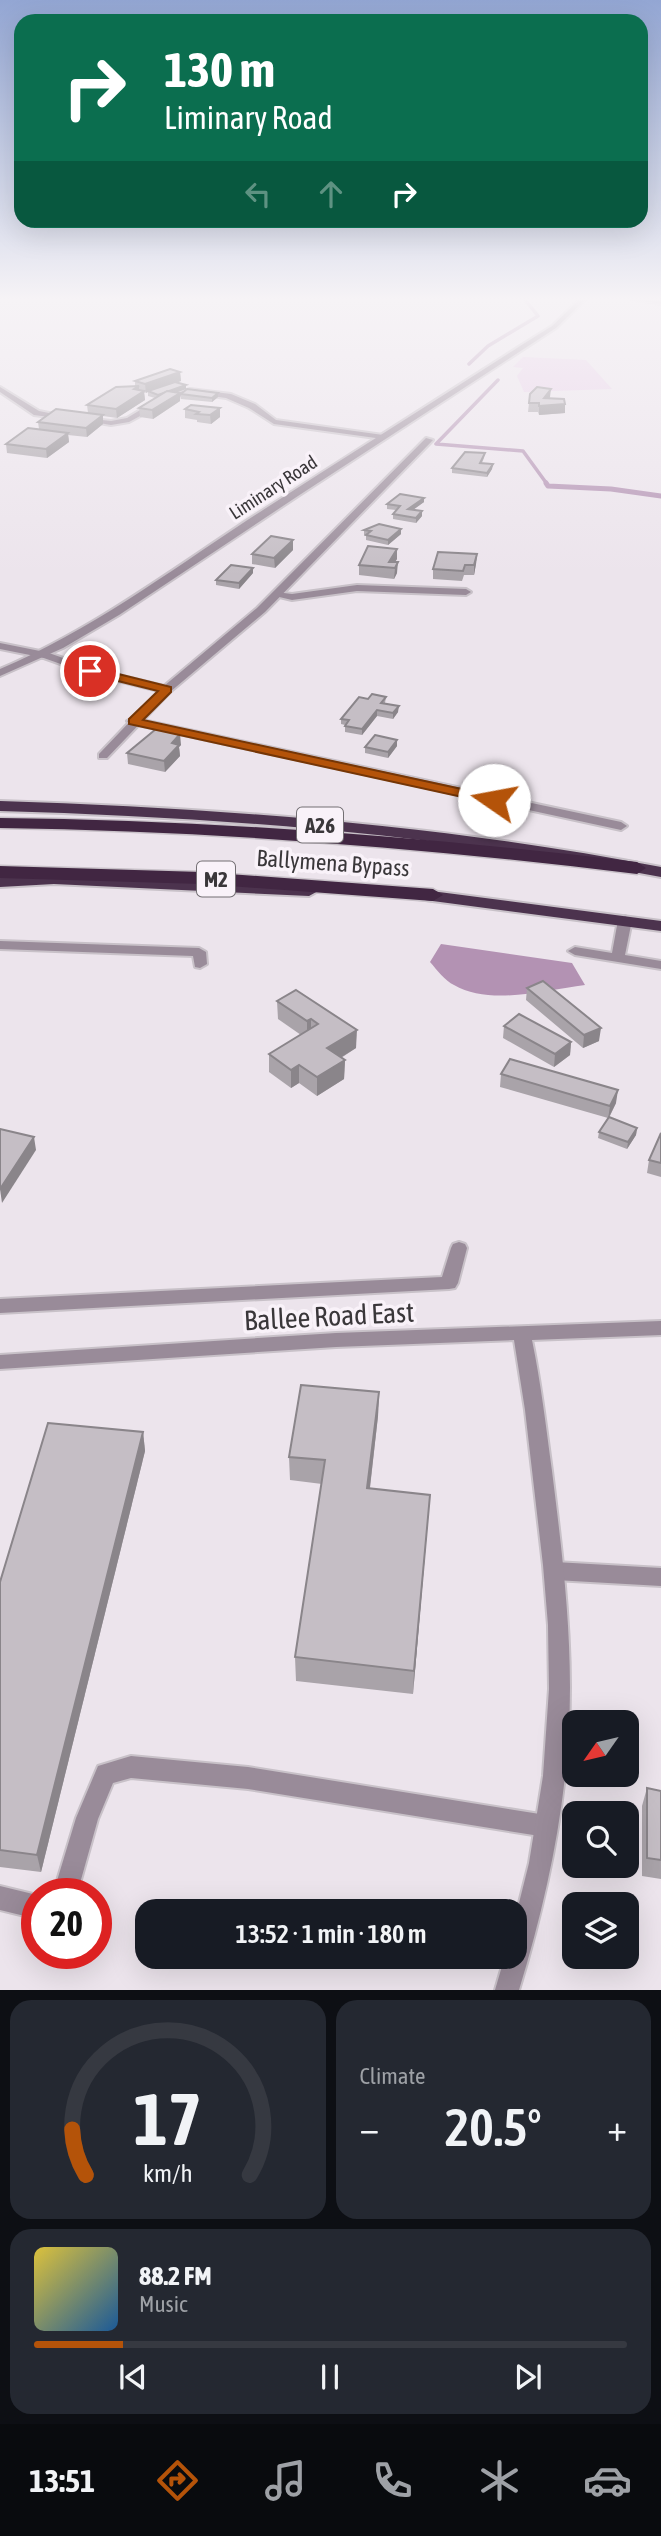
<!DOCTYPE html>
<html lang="en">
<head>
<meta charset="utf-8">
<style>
	body { margin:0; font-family:"Asap Condensed",sans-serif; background:#242831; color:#f1f3f6; height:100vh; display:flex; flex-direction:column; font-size:26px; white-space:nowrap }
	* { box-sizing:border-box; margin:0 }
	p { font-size:23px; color:#9ea1a6 }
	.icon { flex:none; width:38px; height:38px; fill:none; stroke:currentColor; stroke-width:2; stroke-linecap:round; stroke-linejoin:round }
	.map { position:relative; height:1990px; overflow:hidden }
	.panel { display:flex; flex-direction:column; gap:10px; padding:10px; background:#0d0f14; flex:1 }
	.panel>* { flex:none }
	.guide { position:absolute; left:14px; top:14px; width:634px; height:214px; border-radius:21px; box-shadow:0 7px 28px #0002; background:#0b6e4f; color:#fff; overflow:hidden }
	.needle { width:46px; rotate:236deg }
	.buttons { position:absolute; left:562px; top:1710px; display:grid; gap:14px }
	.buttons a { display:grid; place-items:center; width:77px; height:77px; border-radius:14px; background:#171b24; box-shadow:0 7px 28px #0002; font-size:35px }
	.speed { position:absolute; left:21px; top:1878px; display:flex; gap:14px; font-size:35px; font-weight:700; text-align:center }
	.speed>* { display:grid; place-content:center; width:91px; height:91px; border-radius:50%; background:#171b24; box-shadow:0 7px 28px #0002; line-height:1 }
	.speed .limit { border:10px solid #d22; background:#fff; color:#111 }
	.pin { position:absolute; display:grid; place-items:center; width:60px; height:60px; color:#fff; margin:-30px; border:4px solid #fff; border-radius:50%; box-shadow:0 2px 7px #0007 }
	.me { position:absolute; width:77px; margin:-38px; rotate:282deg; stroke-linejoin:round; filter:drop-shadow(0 0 5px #0008) }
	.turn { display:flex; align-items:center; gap:24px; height:147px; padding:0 35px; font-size:32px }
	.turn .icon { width:91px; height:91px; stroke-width:2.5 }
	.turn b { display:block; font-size:49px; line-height:60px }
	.lanes { display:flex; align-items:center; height:66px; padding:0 35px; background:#0003; justify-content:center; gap:35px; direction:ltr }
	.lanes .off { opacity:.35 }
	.big { font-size:52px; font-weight:600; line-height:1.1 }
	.panel .tile { flex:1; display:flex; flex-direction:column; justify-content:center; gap:10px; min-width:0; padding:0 24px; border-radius:21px; background:#242831 }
	.panel .dial { align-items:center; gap:0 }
	.dial svg { height:182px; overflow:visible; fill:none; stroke:#363941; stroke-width:7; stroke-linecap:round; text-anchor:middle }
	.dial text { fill:#f1f3f6; stroke:none }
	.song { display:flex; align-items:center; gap:21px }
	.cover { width:84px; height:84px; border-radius:10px; background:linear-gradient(135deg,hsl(50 70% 55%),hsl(210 70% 35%)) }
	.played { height:7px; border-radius:4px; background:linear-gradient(90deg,#b45309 15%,#363941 15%) }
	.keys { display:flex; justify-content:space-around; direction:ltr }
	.heat { display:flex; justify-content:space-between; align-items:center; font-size:38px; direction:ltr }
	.panel .tiles { flex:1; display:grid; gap:10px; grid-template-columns:1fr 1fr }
	.tile:last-child { grid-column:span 2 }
	.trip { position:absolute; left:135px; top:1899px; width:392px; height:70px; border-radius:21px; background:#171b24; box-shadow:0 7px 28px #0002; font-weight:600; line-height:70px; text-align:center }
	.tabs { display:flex; height:112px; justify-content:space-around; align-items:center; background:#090b0e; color:#9ea1a6 }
	.tabs .icon { width:49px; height:49px }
	.tabs .on { color:#b45309 }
	.tabs b { font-size:32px; color:#f1f3f6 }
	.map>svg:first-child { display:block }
	.green { fill:#e8cde8 }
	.water { fill:#b392b3 }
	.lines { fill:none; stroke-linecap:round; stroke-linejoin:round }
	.stream-far1 { stroke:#b392b3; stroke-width:3.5 }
	.stream { stroke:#b392b3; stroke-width:5 }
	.service-casing { stroke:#c8c1c8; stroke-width:4 }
	.minor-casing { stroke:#c8c1c8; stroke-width:4 }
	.tertiary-casing { stroke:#c8c1c8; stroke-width:4 }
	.trunk-casing { stroke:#c8c1c8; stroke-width:4 }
	.motorway-casing { stroke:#c8c1c8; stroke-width:3 }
	.service { fill:#998b99; fill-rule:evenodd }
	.minor { fill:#998b99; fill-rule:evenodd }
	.tertiary { fill:#998b99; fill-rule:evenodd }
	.trunk { fill:#4c334e; fill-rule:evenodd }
	.motorway { fill:#412642; fill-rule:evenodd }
	.wall { fill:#a9a3a9 }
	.shaded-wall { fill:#8a858a }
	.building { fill:#c5bec5; stroke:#8a858a; stroke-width:2 }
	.route { fill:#b45309; stroke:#753606; stroke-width:2 }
	.labels { text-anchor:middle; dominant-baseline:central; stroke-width:7; stroke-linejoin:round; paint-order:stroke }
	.far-street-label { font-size:19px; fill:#3a373a; stroke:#f9f2f9 }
	.shield { fill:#f9f2f9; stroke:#736f73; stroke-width:2 }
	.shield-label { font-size:21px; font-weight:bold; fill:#3a373a }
	.street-label { font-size:23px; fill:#3a373a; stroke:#f9f2f9 }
	.near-street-label { font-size:28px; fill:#3a373a; stroke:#f9f2f9 }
</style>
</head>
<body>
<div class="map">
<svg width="661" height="1990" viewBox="0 0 661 1990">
	<rect width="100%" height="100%" fill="#ece4ec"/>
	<path class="green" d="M523 357 586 360 612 389 524 392 517 376 523 368 513 367Z"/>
	<path class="water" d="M441 944 572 963 585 985C545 990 490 1006 454 985 445 981 437 970 430 962Z"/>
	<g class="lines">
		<g class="stream-far1">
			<path d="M469 364 488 346 538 316 523 297"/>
			<path d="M498 380 436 444 523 451 547 484"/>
		</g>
		<path class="stream" d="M546 483 548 486 611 489 661 496"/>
		<defs>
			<g id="service">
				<path d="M0 387 39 411 69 417 65 419 34 415 0 392Z"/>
				<path d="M190 389 231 394 255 404 276 420 383 435 387 437 383 439 274 424 249 408 226 398 190 393 166 402 129 422 111 425 81 420 85 418 111 421 127 418 160 398Z"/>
				<path d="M357 585 466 589 471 592 466 595 357 591 292 600 271 595 276 592 292 594Z"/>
				<path d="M0 643 45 652 50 655 45 658 0 649Z"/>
				<path d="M133 718 621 822 627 826 621 830 129 723 127 721Z"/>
				<path d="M625 916 632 920 625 955 661 961V969L575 955 568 951 575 947 612 953 618 920Z"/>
				<path d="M0 941 199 948 206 952 207 964 200 968 195 967 193 956 0 949Z"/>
				<path d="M459 1242 465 1244 467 1248 458 1283 455 1288 449 1289 0 1313V1299L442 1277 451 1248 453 1244Z"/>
				<path d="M555 1562 661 1568V1586L555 1580 548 1577 545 1571 548 1565Z"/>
				<path d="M131 1756 248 1767 546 1815 554 1818 557 1826 554 1834 546 1837 248 1789 131 1778 113 1783 98 1819 77 1894H53L76 1818 98 1766Z"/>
				<path d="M0 1886 37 1895V1919L0 1910Z"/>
			</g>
			<g id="minor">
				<path d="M629 297 661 300V304L632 299Z"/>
				<path d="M426 438 433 440 265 612 170 692 107 758H99V754L159 691 86 673 41 657V653H49L94 669 164 686 257 608Z"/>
				<path d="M661 1321V1335L532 1340C541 1383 546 1427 552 1471 561 1543 570 1615 570 1687 570 1791 549 1892 519 1990H495L505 1956H514V1923L529 1863 543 1776 549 1689 548 1625 543 1565 525 1410 514 1340 336 1347 0 1369V1355L336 1333Z"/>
			</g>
			<path id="tertiary" d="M582 297H588L556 328 301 494 119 615 63 648 0 676V669C89 631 166 574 246 521 337 462 429 405 520 346L552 326Z"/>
			<g id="trunk">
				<path d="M0 801C222 808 443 825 661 867V877C443 835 222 817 0 811Z"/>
				<path d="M54 874 309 886 318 891 309 896 54 884 0 887V877Z"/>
				<path d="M416 889 661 921V931L410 898 407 894 410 890Z"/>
			</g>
			<g id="motorway">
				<path d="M0 818C214 820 425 837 637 862L646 868 637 874C425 848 214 831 0 828Z"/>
				<path d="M0 866 202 872 433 889 443 895 433 901 202 884 0 878Z"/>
			</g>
		</defs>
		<use href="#service" class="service-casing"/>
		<use href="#minor" class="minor-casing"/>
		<use href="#tertiary" class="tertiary-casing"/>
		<use href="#trunk" class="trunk-casing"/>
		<use href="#motorway" class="motorway-casing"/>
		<use href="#service" class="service"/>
		<use href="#minor" class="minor"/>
		<use href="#tertiary" class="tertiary"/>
		<use href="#trunk" class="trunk"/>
		<use href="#motorway" class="motorway"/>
	</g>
	<g class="wall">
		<path d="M180 372 181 381 177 382 186 385V389L178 392 180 393V401L153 419 140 417 139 408 155 398 148 396V392L144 393 145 400 117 418 103 416V424L87 437 68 435 69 442 47 458 7 453 6 444 39 429 38 422 88 413 87 405 135 386V381Z"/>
		<path d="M181 394 218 397 212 402 181 399Z"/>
		<path d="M530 394 550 397 549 398 565 404V413L539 415 538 412H528Z"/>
		<path d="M191 405 220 417 211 424 197 422V420L185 418V409Z"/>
		<path d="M485 453 484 458 482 463 493 464 492 469 487 477 452 473V468Z"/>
		<path d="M424 498V502L413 510 422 516 416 523 393 519V514L396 510 387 509V504Z"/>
		<path d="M401 529V534L388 545 366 540V535H364V530Z"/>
		<path d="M293 550 275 568 252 564V554Z"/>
		<path d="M477 554 476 564 474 575H464L462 581 433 579V569Z"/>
		<path d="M397 559 395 562 397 573 394 579 359 575V565Z"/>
		<path d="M253 573 239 589 216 585V580Z"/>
		<path d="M386 697 385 703 398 712 393 719 377 716 362 735 345 732V725L341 724V719L368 699Z"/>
		<path d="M397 740V746L388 758 365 753V747Z"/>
		<path d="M181 745 179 747 180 756 165 772 128 764 127 753Z"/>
		<path d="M527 988 599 1041 583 1048 526 1000Z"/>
		<path d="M296 990 356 1048 341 1058 345 1060 344 1079 317 1096 299 1083 291 1088 269 1072V1054L301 1035 278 1019 277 1001Z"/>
		<path d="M504 1026 571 1042 570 1055 554 1067 503 1038Z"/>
		<path d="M501 1074 616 1103 609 1118 637 1128 636 1135 627 1149 598 1138 599 1132 608 1118 500 1087Z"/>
		<path d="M661 1133V1177L647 1173 649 1160Z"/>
		<path d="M379 1392 378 1416 370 1488 428 1519 413 1694 296 1681 295 1657 322 1484 290 1480 289 1457Z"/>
		<path d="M143 1432 145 1451 41 1872 0 1867V1582Z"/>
		<path d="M647 1788 661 1791V1879L642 1876V1806Z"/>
	</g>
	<g class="shaded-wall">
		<path d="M180 372 181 381 150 392 148 391V392L146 393 145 384Z"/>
		<path d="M186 385V389L158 399V395Z"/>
		<path d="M139 386V394L144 391 145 400 117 418 116 409 134 389Z"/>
		<path d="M551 389 550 397 544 406 565 404V413L539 415V406Z"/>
		<path d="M180 393V401L153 419 152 410Z"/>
		<path d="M218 393V397L212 402V398Z"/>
		<path d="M220 408V417L211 424 210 415Z"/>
		<path d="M103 415V424L87 437 86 428Z"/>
		<path d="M68 433 69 442 47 458 46 449Z"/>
		<path d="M493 464 492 469 487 477V473Z"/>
		<path d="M424 498V502L407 514 408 509Z"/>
		<path d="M422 511V516L416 523V518Z"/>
		<path d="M401 529V534L388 545V540Z"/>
		<path d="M293 540V550L275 568 274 558Z"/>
		<path d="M397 549V559L391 568 389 562Z"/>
		<path d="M477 554 476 564 474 575V565Z"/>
		<path d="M398 562 397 573 394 579 395 568Z"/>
		<path d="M253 568V573L239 589V583Z"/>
		<path d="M399 706 398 712 393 719V713Z"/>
		<path d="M377 710V716L362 735V729Z"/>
		<path d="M180 734 181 745 179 747 180 756 165 772 164 761 172 743Z"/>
		<path d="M397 740V746L388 758V752Z"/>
		<path d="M311 1019V1037L307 1039V1021Z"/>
		<path d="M601 1028 599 1041 583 1048 584 1035Z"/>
		<path d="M357 1030 356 1048 327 1066V1048Z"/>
		<path d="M571 1042 570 1055 554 1067 555 1054Z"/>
		<path d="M345 1060 344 1079 317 1096V1077Z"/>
		<path d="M299 1065V1083L291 1088V1070Z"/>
		<path d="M618 1090 616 1103 608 1119 610 1106Z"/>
		<path d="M637 1128 636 1135 627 1149 628 1142Z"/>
		<path d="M34 1137 36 1150 2 1203 0 1189Z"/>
		<path d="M379 1392 378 1416 367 1512V1488Z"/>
		<path d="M143 1432 145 1451 41 1872 37 1855Z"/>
		<path d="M430 1495 428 1519 413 1694 414 1671Z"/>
	</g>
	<g class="building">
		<path d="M170 369 180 372 145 384 135 381Z"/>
		<path d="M175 382 186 385 158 395 148 391Z"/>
		<path d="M139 386 134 389 144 391 116 409 87 405 116 387Z"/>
		<path d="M537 387 551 389 544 398 564 399 565 404 539 406V403H529L530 394Z"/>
		<path d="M187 389 218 393 212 398 181 394Z"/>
		<path d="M167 391 180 393 152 410 139 408Z"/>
		<path d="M191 405 220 408 210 415 196 414 199 412 185 409Z"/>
		<path d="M56 409 103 415 86 428 38 422Z"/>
		<path d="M28 428 68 433 46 449 6 444Z"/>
		<path d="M465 452 485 453 480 463 493 464 487 473 452 468Z"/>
		<path d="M400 494 424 498 408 509 422 511 416 518 393 514 400 506 387 504Z"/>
		<path d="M379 524 401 529 388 540 366 535 371 531 364 530Z"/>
		<path d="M271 536 293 540 274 558 252 554Z"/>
		<path d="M368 546 397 549 389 562H398L395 568 359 565Z"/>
		<path d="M438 552 477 554 474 565H465L463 571 433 569Z"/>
		<path d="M231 565 253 568 239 583 216 580Z"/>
		<path d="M372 694 386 697 381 703 399 706 393 713 377 710 362 729 345 726 349 720 341 719 359 697 368 699Z"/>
		<path d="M156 729 180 734 172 743 179 745 164 761 127 753Z"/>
		<path d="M375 735 397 740 388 752 365 747Z"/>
		<path d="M543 981 601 1028 584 1035 527 988Z"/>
		<path d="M296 990 357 1030 327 1048 345 1060 317 1077 299 1065 291 1070 269 1054 318 1024 311 1019 307 1021 277 1001Z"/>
		<path d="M519 1014 571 1042 555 1054 504 1026Z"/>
		<path d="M510 1059 618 1090 610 1106 501 1074Z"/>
		<path d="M609 1117 637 1128 628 1142 599 1132Z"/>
		<path d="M0 1129 34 1137 0 1189Z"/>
		<path d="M661 1133V1163L649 1160Z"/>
		<path d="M301 1385 379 1392 367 1488 430 1495 414 1671 295 1657 325 1460 289 1457Z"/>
		<path d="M48 1423 143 1432 37 1855 0 1850V1582Z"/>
		<path d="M647 1788 661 1791V1860L647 1858Z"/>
	</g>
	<linearGradient id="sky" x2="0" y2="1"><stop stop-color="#93a6d3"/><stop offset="0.52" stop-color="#f6f3f6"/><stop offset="1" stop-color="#f6f3f6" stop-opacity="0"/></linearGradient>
	<rect width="661" height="575" fill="url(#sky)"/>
	<path class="route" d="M90 667 171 687V692L143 720 494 796 501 800 494 804 129 724V719L158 691 86 673 84 671Z"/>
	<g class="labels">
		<g class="far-street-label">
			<text transform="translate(273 487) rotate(-33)">Liminary Road</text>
		</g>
		<g class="shield">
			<rect x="297" y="807.5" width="46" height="35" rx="5"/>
			<rect x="197" y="861.5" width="38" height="35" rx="5"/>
		</g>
		<g class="shield-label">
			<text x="320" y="825">A26</text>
			<text x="216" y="879">M2</text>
		</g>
		<g class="street-label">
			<text transform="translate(333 863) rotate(4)">Ballymena Bypass</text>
		</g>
		<g class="near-street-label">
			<text transform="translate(329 1316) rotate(-3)">Ballee Road East</text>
		</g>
	</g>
</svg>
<div class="buttons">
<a><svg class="needle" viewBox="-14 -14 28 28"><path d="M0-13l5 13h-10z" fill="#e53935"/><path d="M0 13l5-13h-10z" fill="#9ea1a6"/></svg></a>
<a><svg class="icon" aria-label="search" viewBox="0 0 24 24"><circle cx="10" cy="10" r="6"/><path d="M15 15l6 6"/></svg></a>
<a><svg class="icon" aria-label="layers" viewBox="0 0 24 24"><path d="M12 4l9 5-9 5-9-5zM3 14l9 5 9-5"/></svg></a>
</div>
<div class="speed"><div class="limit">20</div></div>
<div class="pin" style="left:90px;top:671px;background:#d93025"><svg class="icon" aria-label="arrive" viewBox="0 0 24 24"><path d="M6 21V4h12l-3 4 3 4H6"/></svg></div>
<svg class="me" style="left:494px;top:800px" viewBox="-20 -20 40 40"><circle r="19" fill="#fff"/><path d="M0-13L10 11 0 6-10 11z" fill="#b45309"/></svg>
<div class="trip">13:52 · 1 min · 180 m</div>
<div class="guide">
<div class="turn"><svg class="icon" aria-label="right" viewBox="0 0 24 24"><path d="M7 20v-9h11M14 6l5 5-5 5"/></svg><div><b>130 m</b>Liminary Road</div></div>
<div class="lanes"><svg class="icon off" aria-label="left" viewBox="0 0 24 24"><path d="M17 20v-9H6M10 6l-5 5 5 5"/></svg><svg class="icon off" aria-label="ahead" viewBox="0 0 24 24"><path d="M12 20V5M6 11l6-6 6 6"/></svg><svg class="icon" aria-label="right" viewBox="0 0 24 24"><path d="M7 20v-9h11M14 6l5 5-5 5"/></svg></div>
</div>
</div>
<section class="panel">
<div class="tiles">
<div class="tile dial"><svg viewBox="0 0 100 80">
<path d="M14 69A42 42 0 1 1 86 69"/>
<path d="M14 69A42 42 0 0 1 8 49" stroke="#b45309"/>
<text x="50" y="56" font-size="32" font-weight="700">17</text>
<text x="50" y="72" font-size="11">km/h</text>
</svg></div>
<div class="tile"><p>Climate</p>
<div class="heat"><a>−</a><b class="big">20.5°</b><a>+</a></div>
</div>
<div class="tile">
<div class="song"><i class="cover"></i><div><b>88.2 FM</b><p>Music</p></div></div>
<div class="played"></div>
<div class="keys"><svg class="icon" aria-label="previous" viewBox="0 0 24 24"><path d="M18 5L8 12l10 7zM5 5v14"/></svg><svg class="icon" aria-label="pause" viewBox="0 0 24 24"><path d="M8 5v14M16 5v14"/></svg><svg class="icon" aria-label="next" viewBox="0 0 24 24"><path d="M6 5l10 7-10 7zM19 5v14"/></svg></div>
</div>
</div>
</section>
<nav class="tabs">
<b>13:51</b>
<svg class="icon on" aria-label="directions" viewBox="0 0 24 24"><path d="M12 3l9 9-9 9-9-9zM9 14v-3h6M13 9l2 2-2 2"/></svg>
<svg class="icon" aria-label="music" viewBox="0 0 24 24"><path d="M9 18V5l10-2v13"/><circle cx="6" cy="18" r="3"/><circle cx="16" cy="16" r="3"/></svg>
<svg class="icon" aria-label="phone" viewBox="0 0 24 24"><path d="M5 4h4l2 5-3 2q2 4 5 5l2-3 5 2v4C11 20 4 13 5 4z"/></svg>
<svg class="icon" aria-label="climate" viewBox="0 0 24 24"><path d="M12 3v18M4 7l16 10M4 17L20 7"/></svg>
<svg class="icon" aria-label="car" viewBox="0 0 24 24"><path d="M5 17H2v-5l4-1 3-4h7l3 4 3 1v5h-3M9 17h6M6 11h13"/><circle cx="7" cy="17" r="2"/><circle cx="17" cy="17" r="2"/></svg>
</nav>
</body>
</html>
